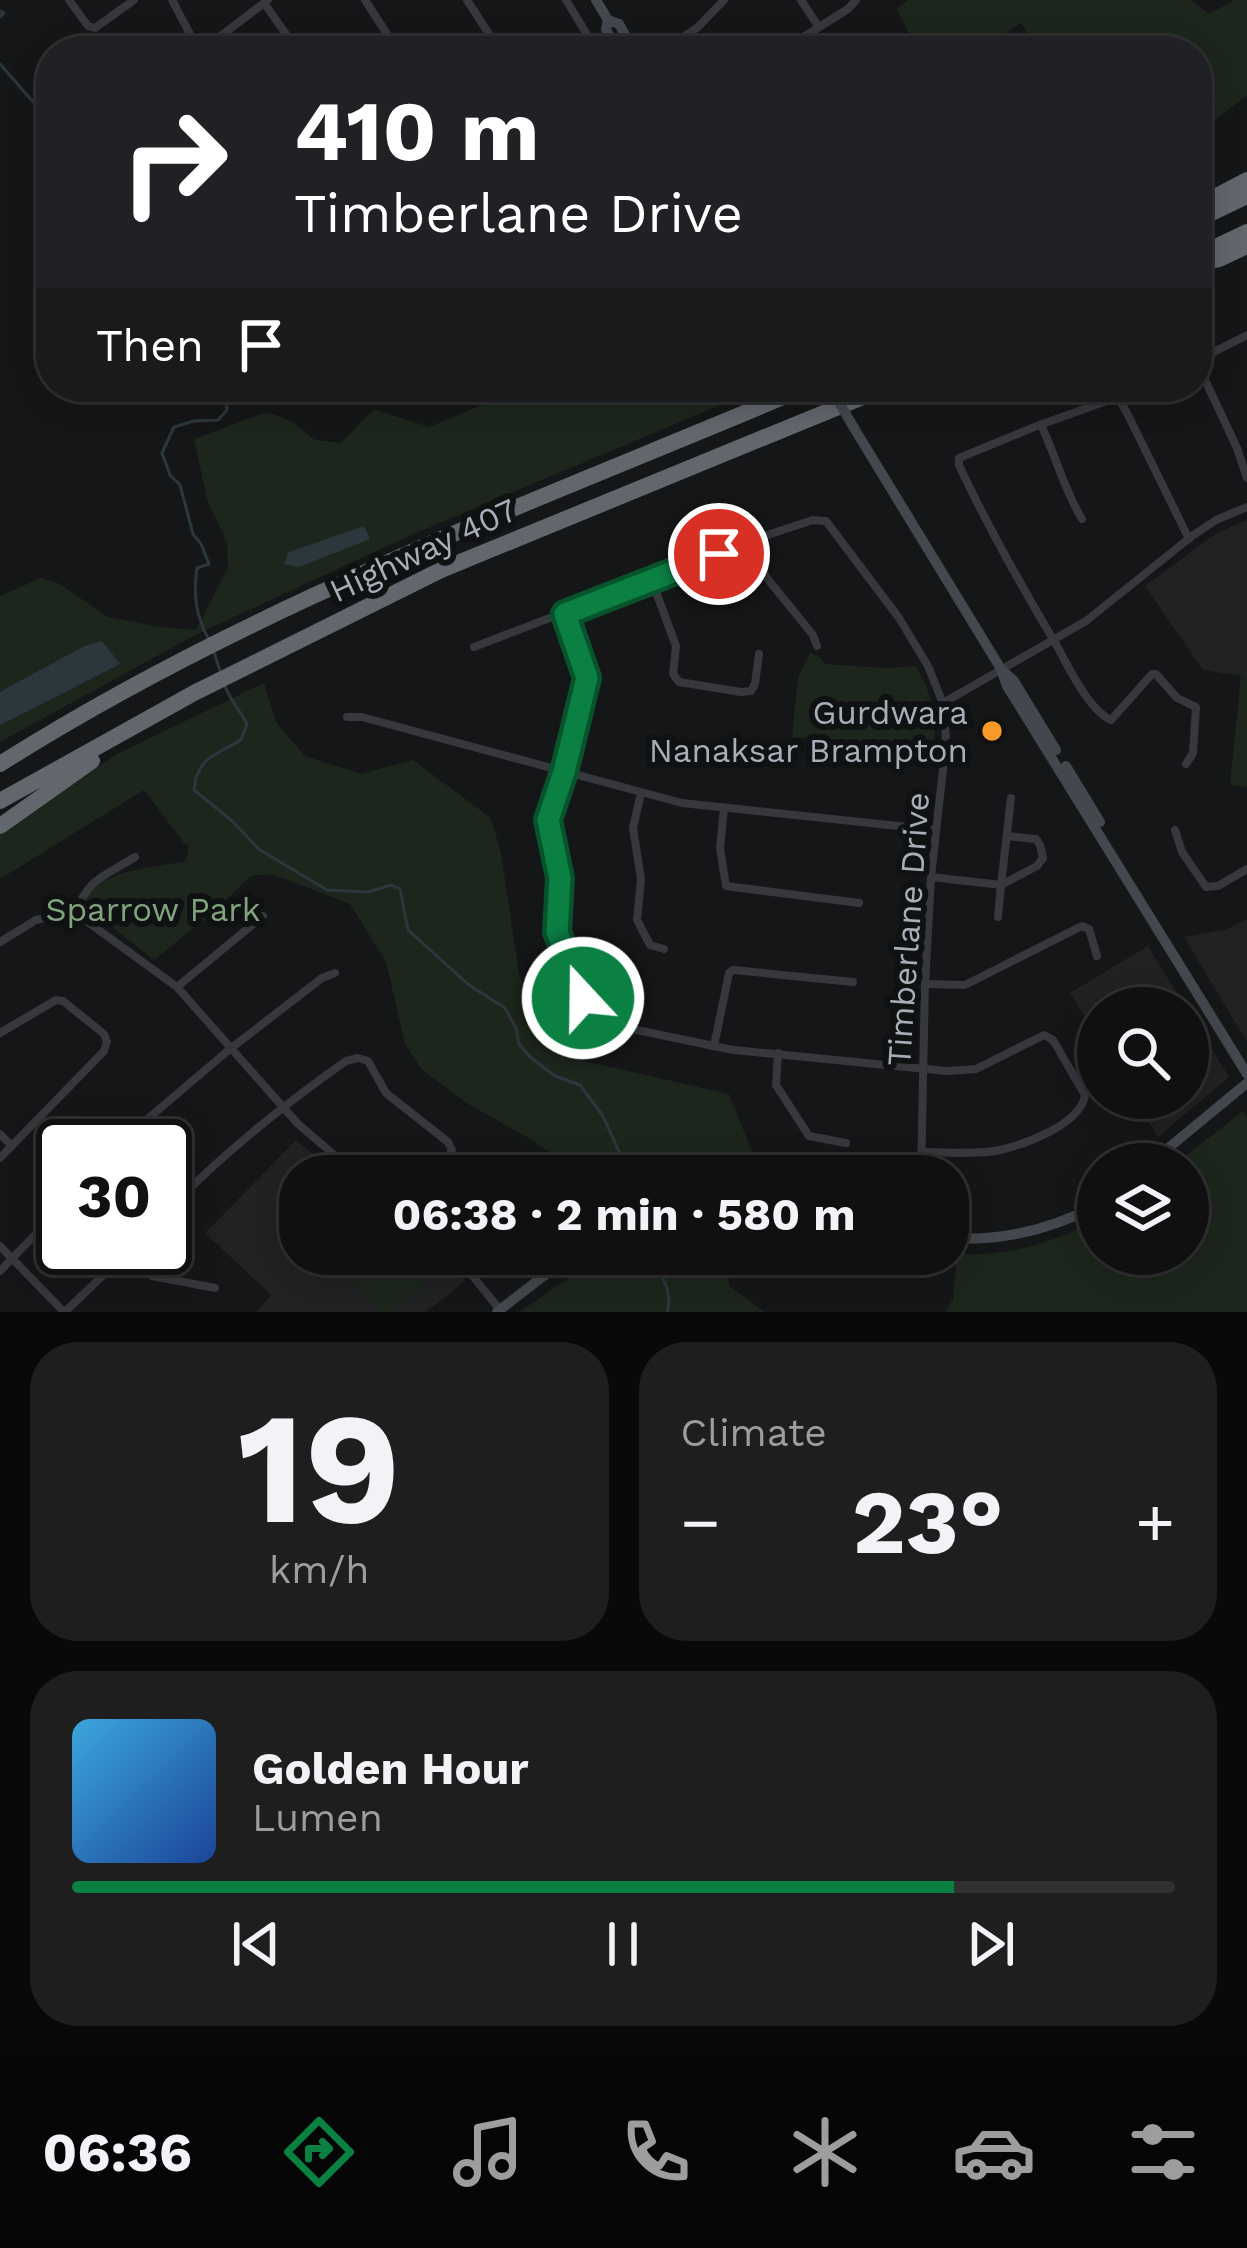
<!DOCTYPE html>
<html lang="en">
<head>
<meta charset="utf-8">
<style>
	body { margin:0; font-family:"Work Sans",sans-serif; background:#1e1e1f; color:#f1f3f6; height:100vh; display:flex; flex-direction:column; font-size:45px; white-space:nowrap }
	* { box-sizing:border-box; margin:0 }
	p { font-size:39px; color:#9c9d9f }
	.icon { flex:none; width:66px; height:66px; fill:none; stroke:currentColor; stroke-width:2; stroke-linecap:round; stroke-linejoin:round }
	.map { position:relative; height:1312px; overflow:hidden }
	.sheet { display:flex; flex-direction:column; gap:30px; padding:30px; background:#090909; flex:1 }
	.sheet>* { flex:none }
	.banner { position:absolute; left:36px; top:36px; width:1176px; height:366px; border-radius:48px; box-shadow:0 6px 30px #0003,0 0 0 3px #303031; background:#202124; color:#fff; overflow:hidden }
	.fabs { position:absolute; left:1077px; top:987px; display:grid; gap:24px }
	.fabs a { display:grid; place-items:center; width:132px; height:132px; border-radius:50%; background:#101011; box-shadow:0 6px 30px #0003,0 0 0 3px #303031; font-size:60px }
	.speed { position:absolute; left:36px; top:1119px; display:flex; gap:24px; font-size:60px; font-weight:700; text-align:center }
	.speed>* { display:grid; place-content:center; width:156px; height:156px; border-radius:50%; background:#101011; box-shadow:0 6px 30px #0003,0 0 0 3px #303031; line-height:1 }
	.speed .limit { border:6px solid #111; border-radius:18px; background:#fff; color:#111 }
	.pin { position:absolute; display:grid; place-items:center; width:102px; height:102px; color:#fff; margin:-51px; border:6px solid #fff; border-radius:50%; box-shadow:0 3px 12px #0007 }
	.me { position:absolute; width:132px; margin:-66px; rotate:339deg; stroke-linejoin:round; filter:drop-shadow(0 0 9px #0008) }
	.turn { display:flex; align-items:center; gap:42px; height:252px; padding:0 60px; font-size:54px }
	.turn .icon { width:156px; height:156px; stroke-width:2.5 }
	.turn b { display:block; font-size:84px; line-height:102px }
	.then { display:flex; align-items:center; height:114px; padding:0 60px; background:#0003; gap:24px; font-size:45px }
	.big { font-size:90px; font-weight:700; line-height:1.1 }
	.sheet .card { flex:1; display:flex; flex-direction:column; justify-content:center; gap:18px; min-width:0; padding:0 42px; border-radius:48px; background:#1e1e1f }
	.sheet .dial { align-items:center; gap:0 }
	.dial b { font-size:156px; line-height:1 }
	.song { display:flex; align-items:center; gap:36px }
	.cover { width:144px; height:144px; border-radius:18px; background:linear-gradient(135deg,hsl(200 70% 55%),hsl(220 70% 35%)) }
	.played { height:12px; border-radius:6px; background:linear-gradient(90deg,#0b8043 80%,#303031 80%) }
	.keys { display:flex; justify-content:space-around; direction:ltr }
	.heat { display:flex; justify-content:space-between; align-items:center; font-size:66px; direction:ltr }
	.sheet .tiles { flex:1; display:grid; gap:30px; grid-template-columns:1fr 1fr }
	.card:last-child { grid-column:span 2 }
	.trip { position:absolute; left:279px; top:1155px; width:690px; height:120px; border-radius:48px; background:#101011; box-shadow:0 6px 30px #0003,0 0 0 3px #303031; font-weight:700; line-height:120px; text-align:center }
	.tabs { display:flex; height:192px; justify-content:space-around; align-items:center; background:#060607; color:#9c9d9f }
	.tabs .icon { width:84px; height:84px }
	.tabs .active { color:#0b8043 }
	.tabs b { font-size:54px; color:#f1f3f6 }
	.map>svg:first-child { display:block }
	.built { fill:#212224 }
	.green { fill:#1d261d }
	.water { fill:#2b373c }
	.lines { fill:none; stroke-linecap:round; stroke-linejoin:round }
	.stream { stroke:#2b373c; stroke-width:3 }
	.street { stroke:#36383d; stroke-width:8 }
	.secondary { stroke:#44474d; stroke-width:10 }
	.highway { stroke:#62676e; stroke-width:16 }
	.secondary-bridge { stroke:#44474d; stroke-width:10 }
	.route-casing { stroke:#07532c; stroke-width:30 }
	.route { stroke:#0b8043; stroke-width:21 }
	.poi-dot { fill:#fb982a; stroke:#101112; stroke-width:4.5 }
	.labels { text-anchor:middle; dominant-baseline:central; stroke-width:12; stroke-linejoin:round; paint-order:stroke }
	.street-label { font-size:33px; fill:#a7aeb8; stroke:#101112 }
	.poi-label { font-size:33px; fill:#a7aeb8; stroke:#101112; text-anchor:end }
	.park-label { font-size:33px; fill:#80a47d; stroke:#101112 }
</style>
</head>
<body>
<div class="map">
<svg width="1247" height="1312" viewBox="0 0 1247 1312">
	<rect width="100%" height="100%" fill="#151617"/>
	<g class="built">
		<path d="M1247 520V677L1203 670 1145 586 1217 533Z"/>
		<path d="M1247 919V1042L1184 937 1225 930Z"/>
		<path d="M1148 946 1186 1008H1098V1038L1070 993Z"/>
		<path d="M1188 1010 1229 1077 1158 1137 1134 1098H1188Z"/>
		<path d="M296 1140 341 1176H300V1254H442L465 1281 426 1312H257L271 1295 205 1233Z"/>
	</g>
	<g class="green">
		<path d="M908 0H1190L1209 14 1234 0H1247V95L1207 126V146L1197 145V51H1038L1021 23 978 51H927L909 34 897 9Z"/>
		<path d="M525 387H763L409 536 197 634 0 742V596L41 578 58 583 108 617 160 627 196 630 228 568 227 543 207 499 194 439 267 412 291 421 315 440 341 443 374 409 429 427Z"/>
		<path d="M810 653 819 656 825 664 888 668 916 666C934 698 936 715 934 751L792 737 798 677Z"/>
		<path d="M1241 676 1247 677V787L1230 785Z"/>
		<path d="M264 683 276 722 305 756 361 774 413 760 491 818 501 853 519 974 553 1035 580 1060 729 1094 752 1151 749 1176H577L571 1168 534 1141 473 1107 422 1070 405 1044 386 962 350 904 272 874 250 876 218 908 154 960 96 914 81 908C97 868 149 869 186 861L189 845 184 843 144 790 0 879V834L117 754Z"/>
		<path d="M1243 1111 1247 1117V1312H946L953 1299 957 1254C1007 1256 1055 1244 1098 1218V1254H1188V1164H1175Z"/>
		<path d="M337 1254H432L443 1267 391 1312H381L333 1259Z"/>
		<path d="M604 1254H727L729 1286 765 1312H519Z"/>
	</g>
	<g class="water">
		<path d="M364 526 370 539 299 567 284 564 289 552Z"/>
		<path d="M102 641 120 664 0 725V692L84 646Z"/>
	</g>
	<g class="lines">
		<g class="stream">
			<path d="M0 11 4 13 0 17"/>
			<path d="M839 38 860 51"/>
			<path d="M0 64 41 111 42 151 46 181 51 184"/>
			<path d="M209 640C196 616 193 596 197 568L209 564 201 544 193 534 180 485 170 475 162 453 174 427 194 421 218 420 227 410 225 387"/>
			<path d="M213 649 221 674"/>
			<path d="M224 683C228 698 240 710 247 724L241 740C216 755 197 757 194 790L231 820 260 850 327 890 368 892 391 885 400 889 408 930 469 985 505 1008 516 1028 519 1044 530 1057 555 1076 580 1085 603 1116 630 1176"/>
			<path d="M653 1254C659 1275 674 1290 667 1312"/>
		</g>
		<g class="street">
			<path d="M69 0 88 26 95 28 134 0"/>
			<path d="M172 0 199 51"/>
			<path d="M365 0 398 51"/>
			<path d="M467 0 500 51"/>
			<path d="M566 0 597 51"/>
			<path d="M801 0 818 26"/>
			<path d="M264 3 298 51"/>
			<path d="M201 51 268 0"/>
			<path d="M663 51 698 27 724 0"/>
			<path d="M781 51 848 9 856 0"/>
			<path d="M1247 335 1202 358 1199 367 1237 448 1247 478"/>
			<path d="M1041 425C1056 456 1064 490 1082 519"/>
			<path d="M752 540 766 577 813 635 817 646"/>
			<path d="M652 581 676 646 673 674 679 682 741 692 751 691 755 684 759 654"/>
			<path d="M565 614 587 678 564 772 548 820 560 878 557 932 583 998 597 1017 613 1025 733 1050 947 1071 976 1069 1044 1035 1053 1040 1085 1095C1081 1124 1026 1144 1000 1150 976 1155 947 1152 922 1152"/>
			<path d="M474 647 752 540 813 520 826 521 899 618 928 666 944 706 946 742 931 877 925 984 921 1176"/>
			<path d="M943 703 1086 621 1192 536 1216 520 1247 507"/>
			<path d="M347 717H362L682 803 936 830"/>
			<path d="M1186 764 1193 753 1196 707 1177 698 1156 674H1152L1111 720C1089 710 1069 668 1057 646 1022 587 988 528 959 465V458L1037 426 1115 398 1120 401 1128 415 1189 539"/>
			<path d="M641 793 633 828 641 879 637 920 650 945 664 949"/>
			<path d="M724 808 720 848 726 886 859 903"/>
			<path d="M1175 830 1182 852 1206 887 1218 886 1247 869"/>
			<path d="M931 877 1001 885 1011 798"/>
			<path d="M74 916C88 878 103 877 135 857"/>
			<path d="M998 917 1001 885 1037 866 1043 858 1040 845 1036 839 1007 836"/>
			<path d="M0 942 36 920 56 915 85 920 177 987 298 1124 359 1176"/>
			<path d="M925 984 965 985 1082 926 1089 929 1097 956"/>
			<path d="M177 987 263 916"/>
			<path d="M0 1033 56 1000 63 1001 104 1034 107 1042 104 1051 0 1158"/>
			<path d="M714 1046 729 973 733 970 853 982"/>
			<path d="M778 1053 776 1085 809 1136 846 1143"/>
			<path d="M138 1127 230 1049 322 978 335 973"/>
			<path d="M0 1134 12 1146"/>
			<path d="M175 1203C228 1149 285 1104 346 1061L358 1058 368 1061 386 1093 448 1142 452 1150 440 1176"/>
			<path d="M0 1246 64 1312"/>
			<path d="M455 1254 500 1310"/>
			<path d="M468 1269 481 1254"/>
			<path d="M0 1271 63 1206"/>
			<path d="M65 1312 122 1257 129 1258 152 1276 215 1288"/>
		</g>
		<g class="secondary">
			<path d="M596 0 608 20 619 24 634 51"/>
			<path d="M608 20 606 30 619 51"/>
			<path d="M854 428 1001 669 1007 686 1247 1074"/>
			<path d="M1003 671 1014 681 1056 750"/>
			<path d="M1066 766 1100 822"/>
			<path d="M1149 1164 1247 1083"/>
			<path d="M948 1238C1002 1242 1050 1230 1098 1205"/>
			<path d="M497 1312 572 1254"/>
		</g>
		<g class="highway">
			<path d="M1197 206 1247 180"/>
			<path d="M1197 220 1247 196"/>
			<path d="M1197 256 1247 232"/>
			<path d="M1198 264 1219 259 1247 246"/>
			<path d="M0 764C252 604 533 503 807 387"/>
			<path d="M0 801 194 693 441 570 887 387"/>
			<path d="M0 826 92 761"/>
		</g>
		<path class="secondary-bridge" d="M830 387 854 428"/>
	</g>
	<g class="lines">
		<defs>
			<path id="route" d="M583 998 557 932 560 878 548 820 564 772 587 678 565 614 719 554"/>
		</defs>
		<use href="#route" class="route-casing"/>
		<use href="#route" class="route"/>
	</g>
	<circle class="poi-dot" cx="992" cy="731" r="12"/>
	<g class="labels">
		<g class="street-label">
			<text transform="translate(423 550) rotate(-25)">Highway 407</text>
			<text transform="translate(908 929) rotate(-86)">Timberlane Drive</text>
		</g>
		<g class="poi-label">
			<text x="968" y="712">Gurdwara<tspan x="968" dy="38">Nanaksar Brampton</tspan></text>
		</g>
		<g class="park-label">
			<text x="153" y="909">Sparrow Park</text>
		</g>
	</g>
</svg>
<div class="fabs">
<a><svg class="icon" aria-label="search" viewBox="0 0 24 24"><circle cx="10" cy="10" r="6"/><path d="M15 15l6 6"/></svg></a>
<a><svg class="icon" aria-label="layers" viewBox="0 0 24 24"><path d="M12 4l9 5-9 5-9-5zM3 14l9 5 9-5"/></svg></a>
</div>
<div class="speed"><div class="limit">30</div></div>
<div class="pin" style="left:719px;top:554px;background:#d93025"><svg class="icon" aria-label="arrive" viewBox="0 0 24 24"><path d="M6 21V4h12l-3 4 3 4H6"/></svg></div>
<svg class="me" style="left:583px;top:998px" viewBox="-20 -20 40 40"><circle r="17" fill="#0b8043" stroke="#fff" stroke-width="3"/><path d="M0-11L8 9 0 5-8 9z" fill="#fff"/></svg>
<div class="trip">06:38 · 2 min · 580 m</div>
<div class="banner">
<div class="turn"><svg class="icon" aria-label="right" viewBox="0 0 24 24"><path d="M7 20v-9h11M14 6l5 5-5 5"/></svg><div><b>410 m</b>Timberlane Drive</div></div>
<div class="then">Then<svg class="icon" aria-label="arrive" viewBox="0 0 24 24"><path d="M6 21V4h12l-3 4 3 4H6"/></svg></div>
</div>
</div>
<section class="sheet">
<div class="tiles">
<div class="card dial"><b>19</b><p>km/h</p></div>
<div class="card"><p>Climate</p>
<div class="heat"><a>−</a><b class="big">23°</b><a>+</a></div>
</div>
<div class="card">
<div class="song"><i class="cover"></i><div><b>Golden Hour</b><p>Lumen</p></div></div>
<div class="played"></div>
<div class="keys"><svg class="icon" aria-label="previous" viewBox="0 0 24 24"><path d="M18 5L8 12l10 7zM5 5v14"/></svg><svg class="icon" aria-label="pause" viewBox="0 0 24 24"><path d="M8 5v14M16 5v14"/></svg><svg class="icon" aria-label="next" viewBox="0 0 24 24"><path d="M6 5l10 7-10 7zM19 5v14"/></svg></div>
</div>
</div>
</section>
<nav class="tabs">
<b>06:36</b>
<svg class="icon active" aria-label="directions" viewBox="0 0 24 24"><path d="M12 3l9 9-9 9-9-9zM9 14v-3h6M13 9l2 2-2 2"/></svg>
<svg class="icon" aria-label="music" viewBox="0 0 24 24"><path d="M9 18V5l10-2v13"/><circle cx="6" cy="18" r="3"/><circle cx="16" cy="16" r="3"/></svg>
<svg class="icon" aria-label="phone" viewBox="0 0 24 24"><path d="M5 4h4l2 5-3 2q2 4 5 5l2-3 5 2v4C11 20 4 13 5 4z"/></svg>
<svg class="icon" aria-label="climate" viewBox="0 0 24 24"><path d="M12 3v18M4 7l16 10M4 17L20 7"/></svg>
<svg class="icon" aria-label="car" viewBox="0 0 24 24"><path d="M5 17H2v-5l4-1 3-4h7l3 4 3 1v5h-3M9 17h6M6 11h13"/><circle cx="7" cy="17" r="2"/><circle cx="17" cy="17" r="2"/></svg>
<svg class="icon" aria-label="filters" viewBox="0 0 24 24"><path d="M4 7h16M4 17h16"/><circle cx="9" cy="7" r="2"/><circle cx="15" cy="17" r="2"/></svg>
</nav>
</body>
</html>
